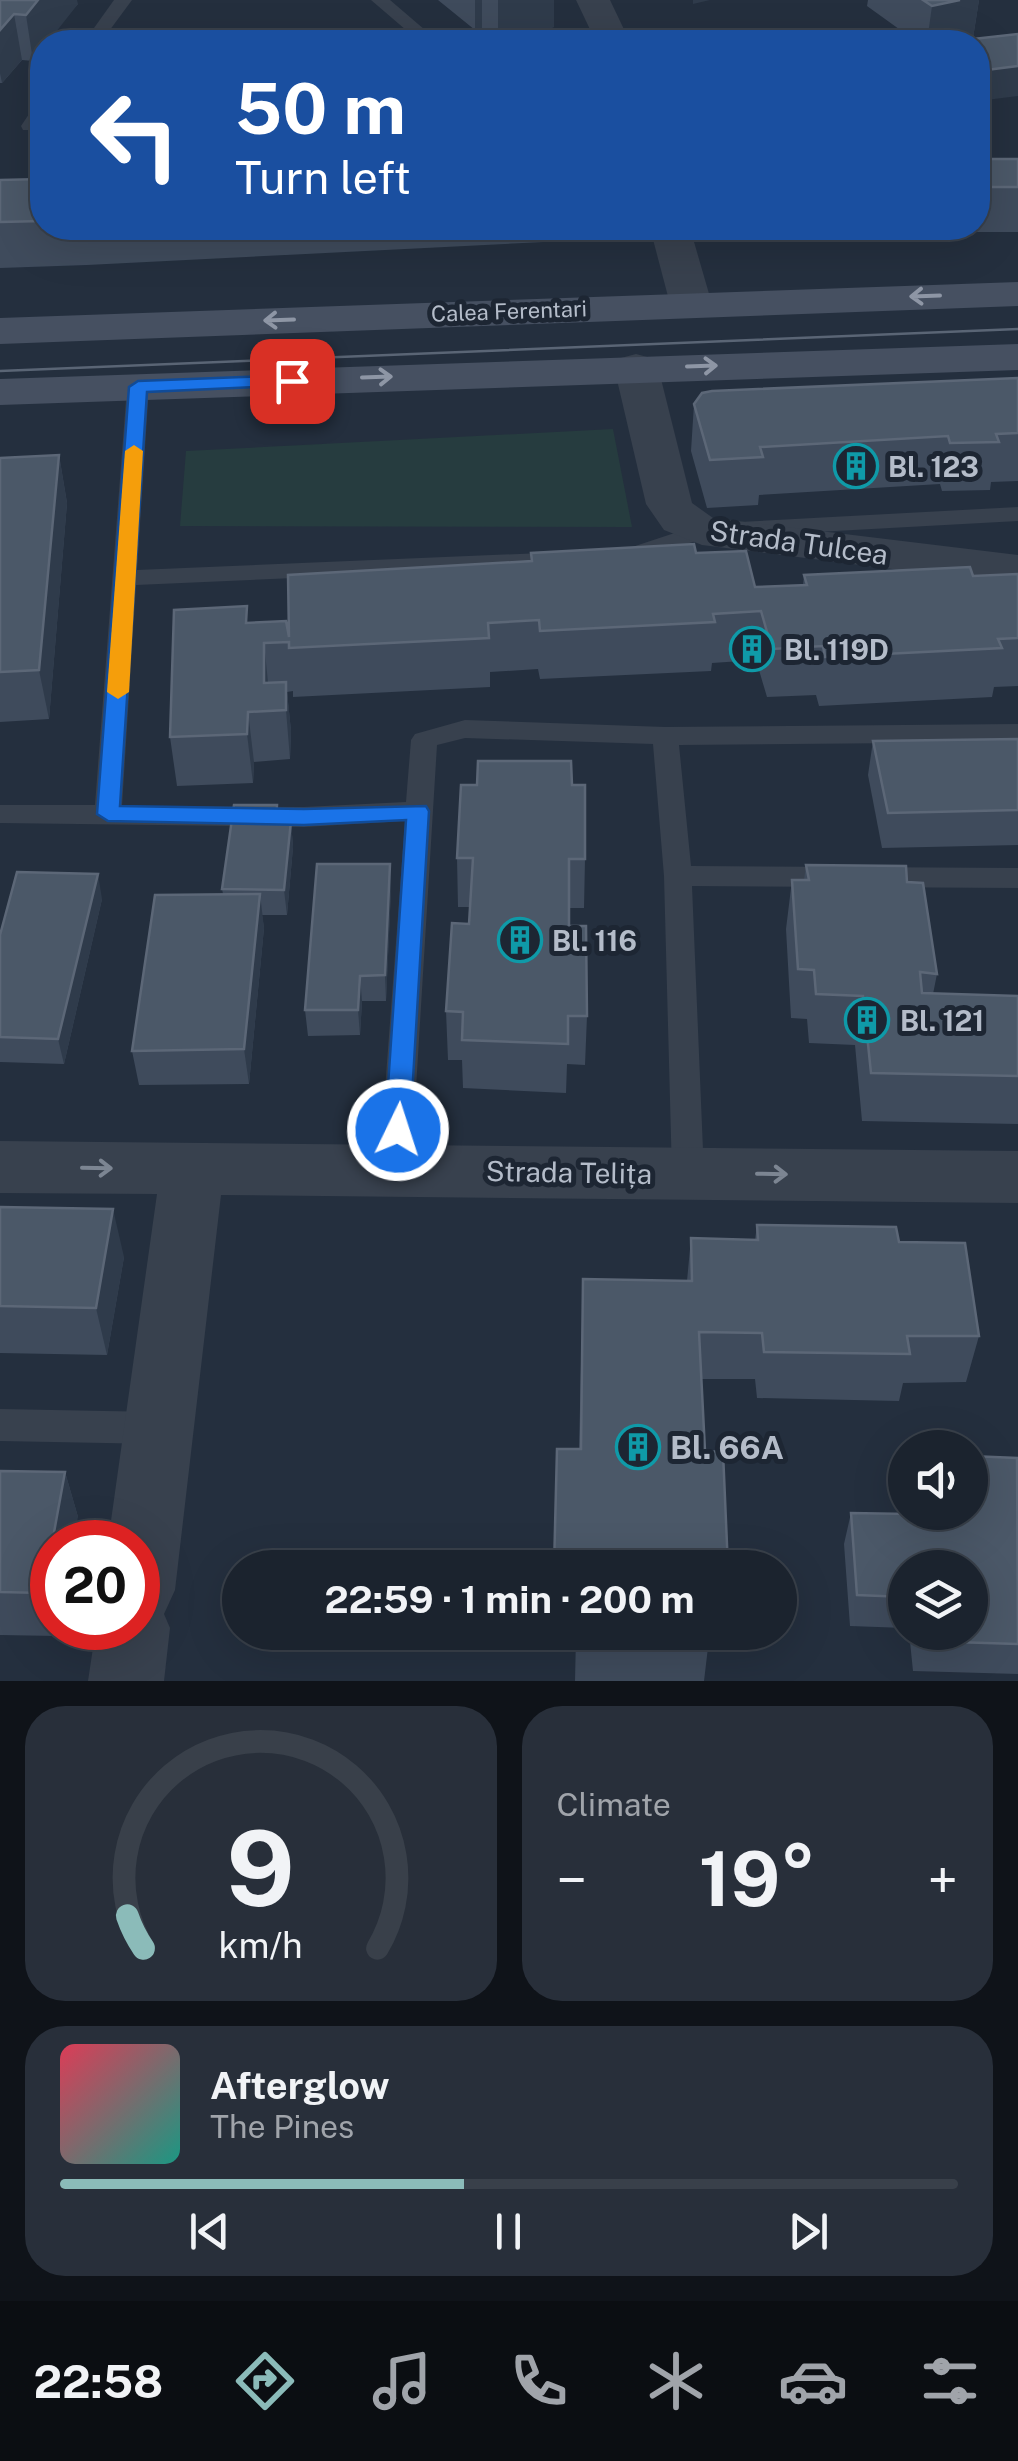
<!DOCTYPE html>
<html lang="en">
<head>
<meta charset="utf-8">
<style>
	body { margin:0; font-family:"Public Sans",sans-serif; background:#282f3a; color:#f1f3f6; height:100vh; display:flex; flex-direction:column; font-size:38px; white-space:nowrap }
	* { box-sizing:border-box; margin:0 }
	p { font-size:32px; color:#a0a4aa }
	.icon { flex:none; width:55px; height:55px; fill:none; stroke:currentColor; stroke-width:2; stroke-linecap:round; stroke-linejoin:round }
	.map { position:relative; height:1681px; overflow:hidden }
	.side { display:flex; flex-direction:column; gap:25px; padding:25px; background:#0f1319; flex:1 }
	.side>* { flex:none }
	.guide { position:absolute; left:30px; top:30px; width:960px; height:210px; border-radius:40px; box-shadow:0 10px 40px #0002,0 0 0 2px #39404a; background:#1a4fa0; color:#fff; overflow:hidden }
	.controls { position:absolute; left:888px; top:1430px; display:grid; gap:20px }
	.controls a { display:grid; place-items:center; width:100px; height:100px; border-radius:50%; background:#1b232e; box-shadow:0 10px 40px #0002,0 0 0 2px #39404a; font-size:50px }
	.speed { position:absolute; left:30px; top:1520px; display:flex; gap:20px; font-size:50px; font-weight:700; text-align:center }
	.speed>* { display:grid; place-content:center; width:130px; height:130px; border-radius:50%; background:#1b232e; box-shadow:0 10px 40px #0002,0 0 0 2px #39404a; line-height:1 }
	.speed .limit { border:15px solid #d22; background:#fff; color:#111 }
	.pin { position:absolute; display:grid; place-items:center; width:85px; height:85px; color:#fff; margin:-42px; border-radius:20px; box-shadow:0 5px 15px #0006 }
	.me { position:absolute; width:110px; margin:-55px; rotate:4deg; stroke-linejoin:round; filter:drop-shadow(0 0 8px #0008) }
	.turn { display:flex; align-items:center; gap:35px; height:210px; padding:0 40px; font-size:45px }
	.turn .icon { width:130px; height:130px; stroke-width:2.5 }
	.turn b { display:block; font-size:70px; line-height:85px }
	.big { font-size:75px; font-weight:700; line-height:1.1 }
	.side .card { flex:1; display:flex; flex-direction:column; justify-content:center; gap:15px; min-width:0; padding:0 35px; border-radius:40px; background:#282f3a }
	.side .dial { align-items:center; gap:0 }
	.dial svg { height:260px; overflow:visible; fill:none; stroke:#39404a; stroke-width:7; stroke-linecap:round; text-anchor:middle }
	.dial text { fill:#f1f3f6; stroke:none }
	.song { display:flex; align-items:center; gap:30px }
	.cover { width:120px; height:120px; border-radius:15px; background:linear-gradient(135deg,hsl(350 70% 55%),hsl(170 70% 35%)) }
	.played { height:10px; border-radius:5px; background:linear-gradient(90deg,#8bbbb9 45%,#39404a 45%) }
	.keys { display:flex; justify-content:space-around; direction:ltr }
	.heat { display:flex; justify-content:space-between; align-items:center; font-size:55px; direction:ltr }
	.side .tiles { flex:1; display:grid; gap:25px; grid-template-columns:1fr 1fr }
	.card:last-child { grid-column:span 2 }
	.trip { position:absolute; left:222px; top:1550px; width:575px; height:100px; border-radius:50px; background:#1b232e; box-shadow:0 10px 40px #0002,0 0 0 2px #39404a; font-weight:700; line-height:100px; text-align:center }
	.menu { display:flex; height:160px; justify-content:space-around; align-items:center; background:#0b0e12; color:#a0a4aa }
	.menu .icon { width:70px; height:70px }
	.menu .on { color:#8bbbb9 }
	.menu b { font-size:45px; color:#f1f3f6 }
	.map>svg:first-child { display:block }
	.green { fill:#263c3f }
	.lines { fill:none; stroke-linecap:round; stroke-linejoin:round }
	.service { fill:#38414e; fill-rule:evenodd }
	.minor { fill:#38414e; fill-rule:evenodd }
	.secondary { fill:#465061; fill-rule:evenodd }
	.tram { stroke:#5a6575; stroke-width:2.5 }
	.wall { fill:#3f4b5c }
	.shaded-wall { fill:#2f3b4b }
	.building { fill:#4b5868; stroke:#5c6777; stroke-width:2.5 }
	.oneway { stroke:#8e96a5 }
	.oneway2 { stroke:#7c8592 }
	.route { fill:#1a73e8; stroke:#114b97; stroke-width:2.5 }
	.slow { fill:#f59e0b }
	.labels { text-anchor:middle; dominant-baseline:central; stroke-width:10; stroke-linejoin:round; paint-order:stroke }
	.far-street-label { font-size:22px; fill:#b4bcc9; stroke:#1d2633 }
	.poi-label { font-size:28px; font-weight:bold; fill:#b4bcc9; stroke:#1d2633; text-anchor:start }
	.street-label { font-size:28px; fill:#b4bcc9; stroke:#1d2633 }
	.near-poi-label { font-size:32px; font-weight:bold; fill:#b4bcc9; stroke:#1d2633; text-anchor:start }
</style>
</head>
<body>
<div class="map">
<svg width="1018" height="1681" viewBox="0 0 1018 1681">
	<rect width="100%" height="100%" fill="#242f3e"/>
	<path class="green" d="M613 429 632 527 180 526 186 451Z"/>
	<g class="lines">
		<g class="service">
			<path d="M114 0H132L101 42H84Z"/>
			<path d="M371 0H390L439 42H420Z"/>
			<path d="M42 103V122L37 130H23L21 126 35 105Z"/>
			<path d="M138 380 149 387 137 570 565 552 577 559 565 566 136 585 122 806 304 807 406 802 411 740 415 734 465 720 665 727 1018 724V742L679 745 691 866 1018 868V888L692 886 704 1174 699 1183 688 1187 677 1183 672 1174 664 876 653 744 465 738 437 745 411 1170 406 1179 395 1183 384 1179 379 1170 405 821 304 827 0 823V805H95L127 387Z"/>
			<path d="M1018 507V521L705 538 628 563 616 556 620 551 702 524Z"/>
			<path d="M0 1409 158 1412 170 1417 175 1428 170 1439 158 1444 0 1441Z"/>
		</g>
		<g class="minor">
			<path d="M576 0H610L630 42H596Z"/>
			<path d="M650 228H690L712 304 706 313 691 317 676 313 670 304Z"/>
			<path d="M636 354 651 358 658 367 692 503 713 518 1018 555V585L702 545 664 530 646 504 614 367 621 358Z"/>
			<path d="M0 1141 1018 1151V1203L221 1195 175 1590 164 1614 170 1628 164 1681H88L96 1628H138V1542H108L157 1194 0 1193Z"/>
		</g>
		<g class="secondary">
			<path d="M1018 282V306L0 344V318Z"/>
			<path d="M1018 344V370L0 405V379Z"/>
		</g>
		<path class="tram" d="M0 371 1018 329"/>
	</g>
	<g class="wall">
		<path d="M0 0 78 4 42 42V49L33 61 22 60 2 83H0Z"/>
		<path d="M438 0H554V27L498 41 482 29 475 30Z"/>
		<path d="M868 0H979L973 38 961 41 978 42H917L867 6Z"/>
		<path d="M978 159H1018V232H816V237H753V232H723V228H978Z"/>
		<path d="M42 179V228H544V242L87 265 0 268V180Z"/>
		<path d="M1018 378V481L991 482 990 490 942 491 940 484 759 495 758 505 707 508 691 451 694 404Z"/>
		<path d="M59 455 67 503 49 719 0 722V458Z"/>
		<path d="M531 553H696L755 587 803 585 804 575 973 576 1018 574V686L994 687 992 697 819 706 816 695 767 697 756 660 712 663 711 671 540 679 538 669 490 672V687L293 697V691L287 692 291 731 290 759 254 762 253 783 177 786 170 737 248 622 289 637 531 561Z"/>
		<path d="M1018 739V845L882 848 868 775 873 741Z"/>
		<path d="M572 785 585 859 584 908H569V926L587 1016 585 1065 567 1064 566 1093 463 1088 462 1060H448L446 1011 469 924 470 907H458L457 858Z"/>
		<path d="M279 821H291L293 847 287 915H262L264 928 249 1084 139 1085 132 1051 223 894 222 889Z"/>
		<path d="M806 865 907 882 937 974 933 994 1018 996V1124L862 1121 855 1045 809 1043 807 1019 791 1018 786 929 792 880H804Z"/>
		<path d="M391 889 386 1001H362L360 1035 308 1036 305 1010Z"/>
		<path d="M102 899 64 1064 0 1062V935Z"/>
		<path d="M0 1207 124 1257 107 1355 0 1353Z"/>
		<path d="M757 1225 899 1242 979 1336 966 1382 903 1383 899 1401 757 1398 755 1379H701L579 1449 583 1279 687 1281 691 1238 755 1240Z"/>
		<path d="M904 1454 905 1512H970L1018 1464V1674L913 1671 909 1632H970L905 1568V1628L850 1626 844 1544 851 1513 899 1514 896 1486Z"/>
		<path d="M0 1471 65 1472 78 1517 52 1542V1628H58L57 1636 0 1635Z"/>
		<path d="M552 1632H724L723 1639H709L704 1681H575L576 1636 552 1635Z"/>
	</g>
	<g class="shaded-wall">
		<path d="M38 0H77L78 4 48 42H42V49L33 61 26 15Z"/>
		<path d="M475 0H482V29L475 30Z"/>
		<path d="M498 0H554V27L498 41Z"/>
		<path d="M693 0H710L693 4Z"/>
		<path d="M960 0H979L973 38 954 42H927L932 6Z"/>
		<path d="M14 14 22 60 2 83 0 73V30Z"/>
		<path d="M1018 66V96L978 101V71Z"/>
		<path d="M59 455 67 503 49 719 39 670Z"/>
		<path d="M264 643 269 692 264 683Z"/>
		<path d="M286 682 291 731 290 759 286 710Z"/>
		<path d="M248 712 254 762 253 783 247 734Z"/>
		<path d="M291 821 293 847 287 915 284 890Z"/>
		<path d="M390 864 391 889 386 1001 385 975Z"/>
		<path d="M98 874 102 899 64 1064 58 1039Z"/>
		<path d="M260 894 264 928 249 1084 244 1049Z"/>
		<path d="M360 976 362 1001 360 1035 358 1010Z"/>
		<path d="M113 1209 124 1257 107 1355 96 1308Z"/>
		<path d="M65 1472 78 1517 73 1542H52V1622L43 1593Z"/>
	</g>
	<g class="building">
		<path d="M0 0H38L26 15 14 14 0 30Z"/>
		<path d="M923 0H960L932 6Z"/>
		<path d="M1018 34V66L978 71V42H946Z"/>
		<rect x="978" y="159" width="40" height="28"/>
		<path d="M42 179V221L0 222V180Z"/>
		<path d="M1018 378V433L996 434 999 442 950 443 948 436 760 447 763 457 710 460 694 404 702 393 712 391Z"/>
		<path d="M59 455 39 670 0 672V458Z"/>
		<path d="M694 544 696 553 746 551 755 587 807 585 804 575 970 567 973 576 1018 574V638L998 639 1002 648 825 657 823 646 772 649 761 611 713 614 715 622 540 631 539 620 488 623 489 638 289 648V642L264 643V683L286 682V710L248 712 247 734 170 737 174 610 247 606 246 623 286 621 289 637 288 575 532 561 531 553Z"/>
		<path d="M1018 739V810L888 813 873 741Z"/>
		<path d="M478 761H571L572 785H585V859H569V926H586L587 1016H568V1044L462 1040 463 1012 446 1011 452 923 469 924 473 858H457L461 785H477Z"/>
		<path d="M234 805H277L276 821H291L284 890 222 889Z"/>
		<path d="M317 864H390L385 975 360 976 358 1010H305Z"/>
		<path d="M806 865 906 866 907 882 923 883 937 974 920 972 922 993 1018 996V1076L871 1073 863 996 816 994 814 970 798 969 792 880H809Z"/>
		<path d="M17 872 98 874 58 1039 0 1037V935Z"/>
		<path d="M260 894 244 1049 132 1051 155 895Z"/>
		<path d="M0 1207 113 1209 96 1308 0 1306Z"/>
		<path d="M757 1225 896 1227 899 1242 965 1243 979 1336H907L910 1354 764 1352 762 1333 699 1332 705 1451 723 1452 728 1568H554L557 1449H581L583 1279 692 1281 691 1238 758 1240Z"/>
		<path d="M970 1456 1017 1458 1018 1644 922 1641 921 1632H970V1568H905V1597L857 1595 851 1513 910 1514V1512H970Z"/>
		<path d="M0 1471 65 1472 43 1593 0 1592Z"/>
		<path d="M577 1632H709V1650L576 1642Z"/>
	</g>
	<defs><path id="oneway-shaft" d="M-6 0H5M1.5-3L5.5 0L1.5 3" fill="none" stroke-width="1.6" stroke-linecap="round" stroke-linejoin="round" transform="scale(2.5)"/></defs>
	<g class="oneway">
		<use href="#oneway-shaft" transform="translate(925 296) rotate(178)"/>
		<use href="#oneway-shaft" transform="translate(279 320) rotate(178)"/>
		<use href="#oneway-shaft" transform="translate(702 366) rotate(-2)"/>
		<use href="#oneway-shaft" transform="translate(377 377) rotate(-2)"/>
	</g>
	<g class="oneway2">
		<use href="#oneway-shaft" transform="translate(97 1168) rotate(1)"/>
		<use href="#oneway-shaft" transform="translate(772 1174) rotate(1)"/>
	</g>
	<path class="route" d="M292 375 298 377V385L147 392 120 806 304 809 426 806 429 811 410 1130 407 1138 398 1141 388 1138 385 1130 406 820 304 825 108 821 97 814 129 387 138 381Z"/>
	<path class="slow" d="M134 445 143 451 129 692 118 699 107 692 125 451Z"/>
	<defs>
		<symbol id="building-ring" viewBox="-11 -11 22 22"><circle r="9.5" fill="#1d2633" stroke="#0f9aa8" stroke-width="1.5"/><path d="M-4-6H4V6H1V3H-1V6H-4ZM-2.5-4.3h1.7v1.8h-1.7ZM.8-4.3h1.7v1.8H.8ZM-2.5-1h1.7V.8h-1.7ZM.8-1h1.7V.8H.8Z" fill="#0f9aa8"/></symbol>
	</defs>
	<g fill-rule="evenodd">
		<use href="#building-ring" x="831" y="441" width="50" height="50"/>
		<use href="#building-ring" x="727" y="624" width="50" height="50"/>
		<use href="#building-ring" x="495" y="915" width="50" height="50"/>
		<use href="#building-ring" x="842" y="995" width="50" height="50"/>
		<use href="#building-ring" x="613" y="1422" width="50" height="50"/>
	</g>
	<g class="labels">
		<g class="far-street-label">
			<text transform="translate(509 311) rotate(-2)">Calea Ferentari</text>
		</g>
		<g class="poi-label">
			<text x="888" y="466">Bl. 123</text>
			<text x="784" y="649">Bl. 119D</text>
			<text x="552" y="940">Bl. 116</text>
			<text x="900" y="1020">Bl. 121</text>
		</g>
		<g class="street-label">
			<text transform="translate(799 542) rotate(8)">Strada Tulcea</text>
			<text transform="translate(569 1172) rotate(1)">Strada Telița</text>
		</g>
		<g class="near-poi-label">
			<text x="670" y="1447">Bl. 66A</text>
		</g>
	</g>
</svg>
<div class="controls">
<a><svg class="icon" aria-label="sound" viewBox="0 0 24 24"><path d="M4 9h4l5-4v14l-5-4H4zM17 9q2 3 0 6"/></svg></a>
<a><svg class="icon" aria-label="layers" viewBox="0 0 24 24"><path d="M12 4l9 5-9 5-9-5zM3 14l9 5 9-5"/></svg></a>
</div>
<div class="speed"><div class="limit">20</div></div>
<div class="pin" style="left:292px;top:381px;background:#d93025"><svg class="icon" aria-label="arrive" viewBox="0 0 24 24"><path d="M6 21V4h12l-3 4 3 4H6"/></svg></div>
<svg class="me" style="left:398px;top:1130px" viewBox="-20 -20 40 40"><circle r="17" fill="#1a73e8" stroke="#fff" stroke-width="3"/><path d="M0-11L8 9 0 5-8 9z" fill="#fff"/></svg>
<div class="trip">22:59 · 1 min · 200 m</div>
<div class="guide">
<div class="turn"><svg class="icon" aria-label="left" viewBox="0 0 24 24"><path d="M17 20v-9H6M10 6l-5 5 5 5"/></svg><div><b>50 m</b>Turn left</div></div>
</div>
</div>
<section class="side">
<div class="tiles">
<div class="card dial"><svg viewBox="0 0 100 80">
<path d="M14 69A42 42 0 1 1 86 69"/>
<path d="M14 69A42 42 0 0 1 9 59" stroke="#8bbbb9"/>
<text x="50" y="56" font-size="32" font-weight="700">9</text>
<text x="50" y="72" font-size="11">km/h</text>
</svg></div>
<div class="card"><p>Climate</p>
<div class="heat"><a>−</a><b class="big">19°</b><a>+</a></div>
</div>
<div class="card">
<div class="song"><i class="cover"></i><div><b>Afterglow</b><p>The Pines</p></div></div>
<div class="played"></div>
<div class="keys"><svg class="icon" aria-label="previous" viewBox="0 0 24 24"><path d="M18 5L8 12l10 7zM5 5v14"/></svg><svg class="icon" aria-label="pause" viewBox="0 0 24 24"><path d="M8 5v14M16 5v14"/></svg><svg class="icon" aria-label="next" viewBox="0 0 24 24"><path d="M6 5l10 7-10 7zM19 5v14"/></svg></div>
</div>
</div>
</section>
<nav class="menu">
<b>22:58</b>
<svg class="icon on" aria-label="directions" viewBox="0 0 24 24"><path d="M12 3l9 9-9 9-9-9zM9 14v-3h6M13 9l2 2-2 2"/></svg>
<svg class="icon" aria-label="music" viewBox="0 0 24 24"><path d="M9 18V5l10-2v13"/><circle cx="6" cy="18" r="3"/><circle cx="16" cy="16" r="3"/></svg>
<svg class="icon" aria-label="phone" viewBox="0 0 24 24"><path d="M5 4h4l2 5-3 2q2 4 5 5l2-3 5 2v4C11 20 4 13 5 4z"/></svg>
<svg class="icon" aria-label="climate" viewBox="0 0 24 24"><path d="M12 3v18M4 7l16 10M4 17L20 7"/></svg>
<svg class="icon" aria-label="car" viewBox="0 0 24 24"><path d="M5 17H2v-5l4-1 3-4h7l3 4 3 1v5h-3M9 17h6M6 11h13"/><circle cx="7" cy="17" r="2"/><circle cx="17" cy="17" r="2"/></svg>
<svg class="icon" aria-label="filters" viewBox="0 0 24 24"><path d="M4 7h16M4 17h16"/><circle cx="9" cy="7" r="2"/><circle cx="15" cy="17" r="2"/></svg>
</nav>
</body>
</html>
